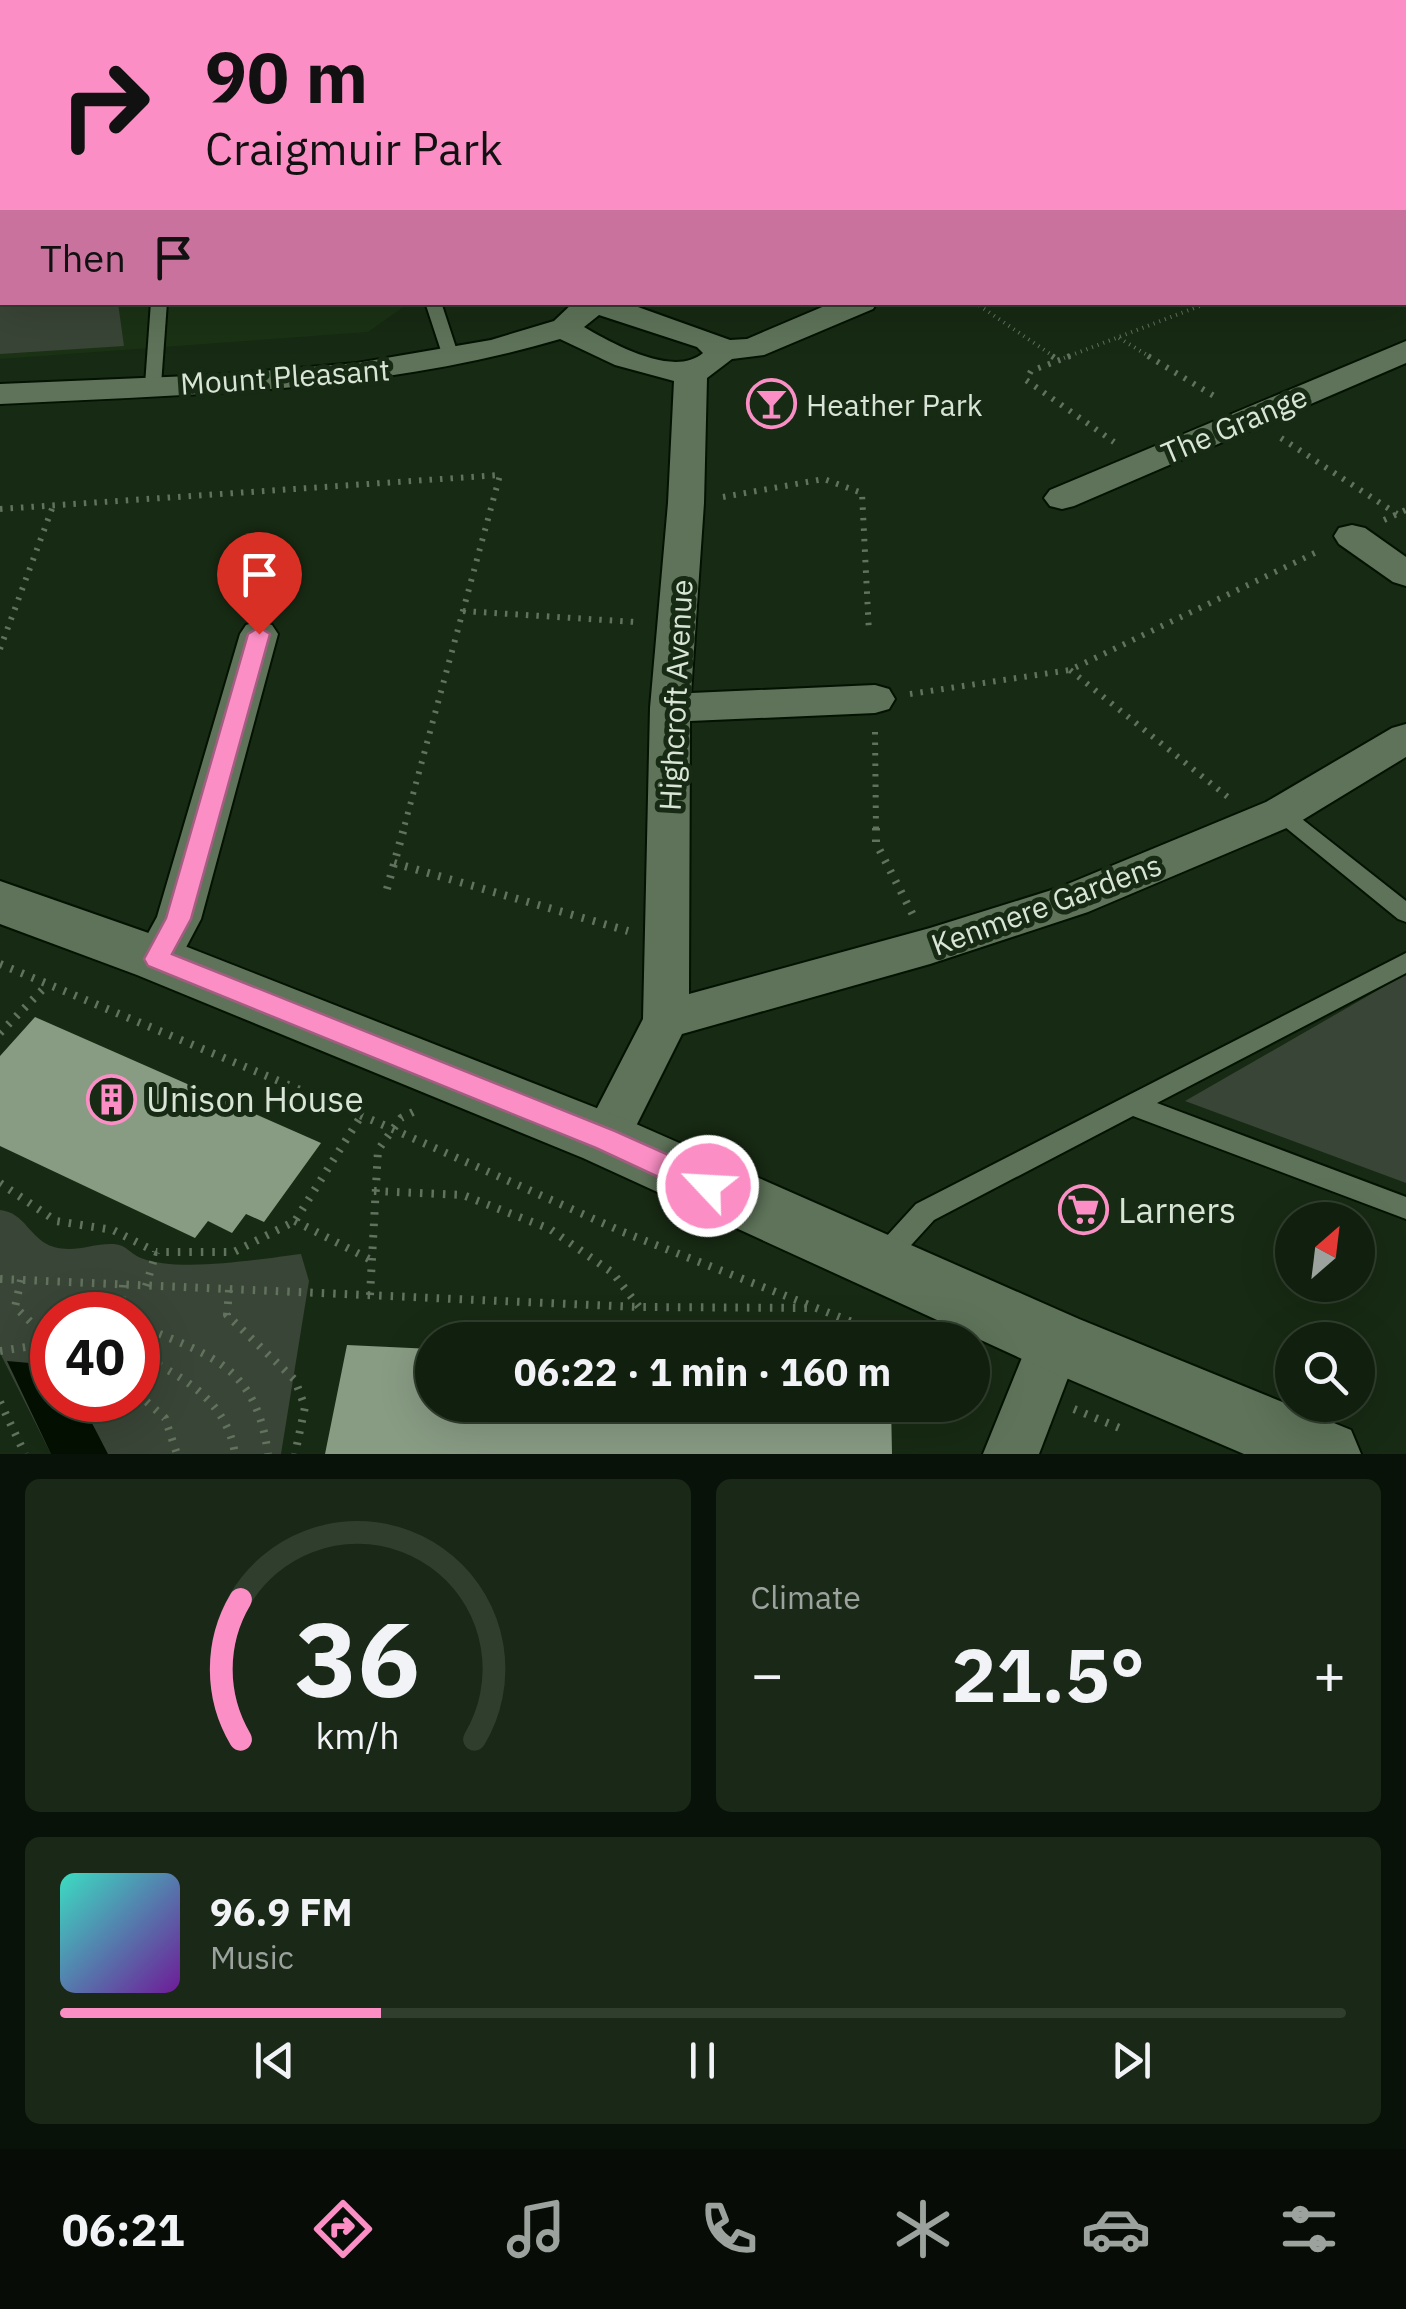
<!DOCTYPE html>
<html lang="en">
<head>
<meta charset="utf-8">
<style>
	body { margin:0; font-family:"IBM Plex Sans",sans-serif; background:#1a2817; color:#f1f3f6; height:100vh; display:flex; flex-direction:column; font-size:38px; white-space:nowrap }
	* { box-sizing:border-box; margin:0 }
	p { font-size:32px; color:#9ca39e }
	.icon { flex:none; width:55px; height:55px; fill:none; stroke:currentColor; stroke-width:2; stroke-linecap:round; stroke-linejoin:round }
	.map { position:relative; height:1454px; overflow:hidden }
	.details { display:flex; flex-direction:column; gap:25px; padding:25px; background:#091208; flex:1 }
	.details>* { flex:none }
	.guide { position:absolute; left:0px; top:0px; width:1408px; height:305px; box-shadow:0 10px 40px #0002,0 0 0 2px #303e2e; background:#fb8fc5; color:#111; overflow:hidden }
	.needle { width:65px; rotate:28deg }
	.controls { position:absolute; left:1275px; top:1202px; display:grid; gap:20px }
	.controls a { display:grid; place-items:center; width:100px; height:100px; border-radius:50%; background:#11200e; box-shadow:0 10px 40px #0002,0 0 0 2px #303e2e; font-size:50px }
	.speed { position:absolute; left:30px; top:1292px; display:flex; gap:20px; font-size:50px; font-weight:700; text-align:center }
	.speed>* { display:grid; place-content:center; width:130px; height:130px; border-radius:50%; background:#11200e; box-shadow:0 10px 40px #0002,0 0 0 2px #303e2e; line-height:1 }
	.speed .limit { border:15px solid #d22; background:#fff; color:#111 }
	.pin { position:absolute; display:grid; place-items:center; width:85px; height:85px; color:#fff; margin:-102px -42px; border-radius:50% 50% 50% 0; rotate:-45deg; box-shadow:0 0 10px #0007 }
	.pin .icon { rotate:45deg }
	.me { position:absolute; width:110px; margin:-55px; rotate:295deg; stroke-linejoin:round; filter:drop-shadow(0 0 8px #0008) }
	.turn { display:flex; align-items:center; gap:35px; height:210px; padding:0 40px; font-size:45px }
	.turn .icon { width:130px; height:130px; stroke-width:2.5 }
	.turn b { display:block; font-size:70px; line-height:85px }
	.then { display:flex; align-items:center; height:95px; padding:0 40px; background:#0003; gap:20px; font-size:38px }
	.big { font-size:75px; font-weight:700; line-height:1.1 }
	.details .widget { flex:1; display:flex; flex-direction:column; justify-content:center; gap:15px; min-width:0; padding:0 35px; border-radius:15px; background:#1a2817 }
	.details .dial { align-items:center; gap:0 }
	.dial svg { height:260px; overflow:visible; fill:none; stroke:#303e2e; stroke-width:7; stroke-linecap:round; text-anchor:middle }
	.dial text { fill:#f1f3f6; stroke:none }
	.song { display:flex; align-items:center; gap:30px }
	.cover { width:120px; height:120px; border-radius:15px; background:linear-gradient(135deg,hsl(170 70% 55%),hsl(280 70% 35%)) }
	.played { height:10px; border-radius:5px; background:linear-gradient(90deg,#fb8fc5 25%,#303e2e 25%) }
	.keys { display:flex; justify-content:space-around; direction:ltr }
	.heat { display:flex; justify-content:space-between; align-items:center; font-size:55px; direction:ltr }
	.details .tiles { flex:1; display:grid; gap:25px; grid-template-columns:1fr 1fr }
	.widget:last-child { grid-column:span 2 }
	.trip { position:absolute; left:415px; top:1322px; width:575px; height:100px; border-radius:50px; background:#11200e; box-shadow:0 10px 40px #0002,0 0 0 2px #303e2e; font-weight:700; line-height:100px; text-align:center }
	.tab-bar { display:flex; height:160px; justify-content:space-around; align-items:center; background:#070d06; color:#9ca39e }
	.tab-bar .icon { width:70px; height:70px }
	.tab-bar .current { color:#fb8fc5 }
	.tab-bar b { font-size:45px; color:#f1f3f6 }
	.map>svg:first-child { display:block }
	.built { fill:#1b3215 }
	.green { fill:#394536; fill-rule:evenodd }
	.water { fill:#031002 }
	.building { fill:#889b83 }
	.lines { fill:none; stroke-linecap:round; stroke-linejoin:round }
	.service-casing { stroke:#031201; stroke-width:4 }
	.minor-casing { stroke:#031201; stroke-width:4 }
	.tertiary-casing { stroke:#031201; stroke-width:4 }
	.path-far2 { stroke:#61725e; stroke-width:4; stroke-dasharray:1 5; stroke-linecap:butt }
	.path-far1 { stroke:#61725e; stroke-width:6; stroke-dasharray:2.5 8; stroke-linecap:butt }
	.path { stroke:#61725e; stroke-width:8; stroke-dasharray:2.5 9; stroke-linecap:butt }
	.service { fill:#5e7359; fill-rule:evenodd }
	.minor { fill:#5e7359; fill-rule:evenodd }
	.tertiary { fill:#5e7359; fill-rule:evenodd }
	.rail { stroke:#778774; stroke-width:5; stroke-dasharray:14 8; stroke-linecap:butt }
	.route { fill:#fb8fc5; stroke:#a35d80; stroke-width:2.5 }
	.labels { text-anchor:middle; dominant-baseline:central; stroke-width:10; stroke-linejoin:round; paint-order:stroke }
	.street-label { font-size:30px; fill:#d9e5d6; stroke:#172a13 }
	.poi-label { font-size:30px; fill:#d9e5d6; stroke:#172a13; text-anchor:start }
	.near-poi-label { font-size:35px; fill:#d9e5d6; stroke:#172a13; text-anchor:start }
</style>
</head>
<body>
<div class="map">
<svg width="1406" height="1454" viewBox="0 0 1406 1454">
	<rect width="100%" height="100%" fill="#172a13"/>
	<g class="built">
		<path d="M0 0 327 2H2V302L409 303 368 332 0 359Z"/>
		<path d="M1042 0H1406V180L1405 2Z"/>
	</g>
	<g class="green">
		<path d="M0 14 2 302 118 303 124 346 0 354Z"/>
		<path d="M1406 974V1183L1185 1101Z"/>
		<path d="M0 1210C25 1212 30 1240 54 1247 77 1253 92 1243 114 1244 127 1245 130 1254 141 1258 179 1273 260 1259 301 1254L309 1281 281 1454H51L0 1353ZM52 1315H138V1400H52Z"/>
	</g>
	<path class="water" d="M7 1361 52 1365V1400H80L108 1454H51Z"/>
	<g class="building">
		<path d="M35 1017 321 1143 264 1222 246 1214 232 1233 208 1221 195 1238 0 1146V1056Z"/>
		<path d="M347 1345 432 1349V1405H891L892 1454H325Z"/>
	</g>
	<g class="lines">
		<defs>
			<g id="service">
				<rect x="323" y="0" width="12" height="2"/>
				<path d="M151 302H167L161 385 153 390 145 385Z"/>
				<path d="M425 302H441L460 360 458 363H446L444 360Z"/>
				<path d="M1281 805 1288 808 1406 901V922L1398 919 1274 818 1271 813 1274 808Z"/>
				<path d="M1406 953V973L1157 1103 1406 1197V1219L1133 1116 934 1220 892 1266 883 1270 874 1266 870 1258 874 1250 916 1204Z"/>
			</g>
			<g id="minor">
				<path d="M488 0H513L514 2H490Z"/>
				<rect x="1405" y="268" width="1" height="18"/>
				<path d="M574 302H624L730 340 747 339 834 302H877L873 309 764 355 732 359 707 378 704 503 691 693 875 685 889 689 895 699 889 709 875 713 690 721 689 994 930 928 1058 888 1266 802 1392 728 1406 724V757L1296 824 1088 912 930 964 682 1034 622 1154 605 1160 588 1154 581 1139 643 1019 650 708 668 503 674 381 615 365 560 339C377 393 189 394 0 404V384L214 375 357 363 491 340 554 321ZM599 315 697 347 703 353C674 378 613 344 584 327Z"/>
				<path d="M1406 341V363L1074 506 1062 509 1050 506 1044 498 1050 490Z"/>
				<path d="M1352 525 1365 528 1406 557V586L1393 582 1339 544 1334 536 1339 528Z"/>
				<path d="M259 621 272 625 278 634 201 919 173 972 157 977 141 972 134 959 157 917 240 634 246 625Z"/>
				<path d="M1055 1316 1074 1323 1082 1341 1039 1454H983L1036 1323Z"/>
			</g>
			<path id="tertiary" d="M0 881 177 943 627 1120 1079 1319 1351 1430 1361 1454H1244L1031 1363 583 1158 137 975 0 924Z"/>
		</defs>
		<use href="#service" class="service-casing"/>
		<use href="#minor" class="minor-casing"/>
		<use href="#tertiary" class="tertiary-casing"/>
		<g class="path-far2">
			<path d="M974 302 1056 358"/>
			<path d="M1119 338 1152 358"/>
			<path d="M1064 358 1210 302"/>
		</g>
		<g class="path-far1">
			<path d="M1052 356 1058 360"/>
			<path d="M1070 356 1031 371 1026 380 1114 442"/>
			<path d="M1148 356 1219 399"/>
			<path d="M1281 438 1397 514"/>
			<path d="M723 497 824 479 862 493 869 633"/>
			<path d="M0 509 500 475 403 831"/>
			<path d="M1384 520 1406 510"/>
			<path d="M463 611 636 622"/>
			<path d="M0 649 53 506"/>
			<path d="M1070 670 1229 798"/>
			<path d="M910 694 1070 670 1319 551"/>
			<path d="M875 732 876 831"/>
		</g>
		<g class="path">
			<path d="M876 828V843L913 915"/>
			<path d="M394 863 628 931"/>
			<path d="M387 889 404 828"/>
			<path d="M0 964 379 1123 623 1232 898 1340"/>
			<path d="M0 1033 48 984"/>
			<path d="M0 1183 56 1221 113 1230 156 1252H234L295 1221 361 1116"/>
			<path d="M374 1191 463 1195 550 1229 613 1273 639 1307"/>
			<path d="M295 1221 371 1260"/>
			<path d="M0 1279 639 1307 813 1308"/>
			<path d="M21 1280 15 1307 38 1329 52 1331"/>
			<path d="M123 1285 121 1308 125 1315"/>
			<path d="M146 1286 156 1252"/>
			<path d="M229 1290 227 1315 295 1380 305 1407 295 1454"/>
			<path d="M370 1295 378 1150 401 1118 413 1112"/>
			<path d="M138 1325C212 1356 256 1366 268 1454"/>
			<path d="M0 1351 46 1344 52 1347"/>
			<path d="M138 1355C183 1376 227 1401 235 1454"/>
			<path d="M972 1370 992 1377"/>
			<path d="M138 1394 165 1418 177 1454"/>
			<path d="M0 1402 25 1454"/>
			<path d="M1074 1409 1122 1429"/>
		</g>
		<use href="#service" class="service"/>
		<use href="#minor" class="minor"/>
		<use href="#tertiary" class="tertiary"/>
		<g class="rail">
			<path d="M1234 0 1239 2"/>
			<path d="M1265 0 1270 2"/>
			<path d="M1305 0 1309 2"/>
		</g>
	</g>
	<path class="route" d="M259 627 270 634 191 919 172 954 615 1131 718 1177 722 1186 718 1195 708 1198 697 1195 596 1148 148 966 144 959 166 918 248 634Z"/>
	<defs>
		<symbol id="bar-ring" viewBox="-11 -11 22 22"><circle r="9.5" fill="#172a13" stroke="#fb8fc5" stroke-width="1.5"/><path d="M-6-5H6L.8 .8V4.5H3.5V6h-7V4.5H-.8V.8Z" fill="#fb8fc5"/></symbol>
		<symbol id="building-ring" viewBox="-11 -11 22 22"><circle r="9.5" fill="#172a13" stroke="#fb8fc5" stroke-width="1.5"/><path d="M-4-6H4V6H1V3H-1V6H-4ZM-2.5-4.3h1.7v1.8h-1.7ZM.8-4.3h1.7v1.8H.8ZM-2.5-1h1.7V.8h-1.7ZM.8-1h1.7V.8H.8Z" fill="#fb8fc5"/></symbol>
		<symbol id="supermarket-ring" viewBox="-11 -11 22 22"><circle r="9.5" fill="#172a13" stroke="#fb8fc5" stroke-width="1.5"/><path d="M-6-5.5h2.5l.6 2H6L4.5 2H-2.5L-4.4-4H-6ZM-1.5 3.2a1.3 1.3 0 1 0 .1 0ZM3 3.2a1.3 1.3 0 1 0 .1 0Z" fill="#fb8fc5"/></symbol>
	</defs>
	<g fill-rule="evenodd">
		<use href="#bar-ring" x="744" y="376" width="55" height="55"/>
		<use href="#building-ring" x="84" y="1072" width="55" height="55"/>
		<use href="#supermarket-ring" x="1056" y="1182" width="55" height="55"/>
	</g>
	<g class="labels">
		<g class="street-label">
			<text transform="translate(285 376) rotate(-4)">Mount Pleasant</text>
			<text transform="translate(1234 424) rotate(-23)">The Grange</text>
			<text transform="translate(675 695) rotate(-87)">Highcroft Avenue</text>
			<text transform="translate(1046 904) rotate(-20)">Kenmere Gardens</text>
		</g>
		<g class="poi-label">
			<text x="806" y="404">Heather Park</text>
		</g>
		<g class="near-poi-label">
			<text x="146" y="1099">Unison House</text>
			<text x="1118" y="1210">Larners</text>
		</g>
	</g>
</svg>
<div class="controls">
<a><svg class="needle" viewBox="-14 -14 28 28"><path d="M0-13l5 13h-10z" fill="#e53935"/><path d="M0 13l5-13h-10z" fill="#9ca39e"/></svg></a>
<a><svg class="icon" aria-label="search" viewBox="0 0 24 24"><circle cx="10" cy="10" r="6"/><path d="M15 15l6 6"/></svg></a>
</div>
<div class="speed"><div class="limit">40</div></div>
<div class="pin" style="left:259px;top:634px;background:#d93025"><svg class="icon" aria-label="arrive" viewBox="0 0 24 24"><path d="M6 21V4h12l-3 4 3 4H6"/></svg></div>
<svg class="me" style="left:708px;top:1186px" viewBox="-20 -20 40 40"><circle r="17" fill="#fb8fc5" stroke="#fff" stroke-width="3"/><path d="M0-11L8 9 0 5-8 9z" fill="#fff"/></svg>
<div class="trip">06:22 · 1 min · 160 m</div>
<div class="guide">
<div class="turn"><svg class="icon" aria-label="right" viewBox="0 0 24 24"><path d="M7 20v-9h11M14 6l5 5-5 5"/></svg><div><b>90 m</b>Craigmuir Park</div></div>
<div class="then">Then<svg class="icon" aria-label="arrive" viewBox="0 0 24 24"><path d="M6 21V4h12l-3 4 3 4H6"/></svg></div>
</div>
</div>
<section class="details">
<div class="tiles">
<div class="widget dial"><svg viewBox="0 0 100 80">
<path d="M14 69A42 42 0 1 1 86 69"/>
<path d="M14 69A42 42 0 0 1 14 26" stroke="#fb8fc5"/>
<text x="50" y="56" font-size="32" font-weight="700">36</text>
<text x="50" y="72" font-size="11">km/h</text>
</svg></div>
<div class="widget"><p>Climate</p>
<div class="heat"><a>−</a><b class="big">21.5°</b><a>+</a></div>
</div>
<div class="widget">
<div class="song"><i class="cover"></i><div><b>96.9 FM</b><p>Music</p></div></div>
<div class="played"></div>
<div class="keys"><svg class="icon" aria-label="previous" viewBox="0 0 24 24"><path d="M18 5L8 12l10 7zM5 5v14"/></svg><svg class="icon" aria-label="pause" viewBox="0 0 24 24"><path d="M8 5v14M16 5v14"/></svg><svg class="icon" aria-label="next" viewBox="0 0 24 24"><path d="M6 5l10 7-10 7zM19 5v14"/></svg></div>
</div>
</div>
</section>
<nav class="tab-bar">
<b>06:21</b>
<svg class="icon current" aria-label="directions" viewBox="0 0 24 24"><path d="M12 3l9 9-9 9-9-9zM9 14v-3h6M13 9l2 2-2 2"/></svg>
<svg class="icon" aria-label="music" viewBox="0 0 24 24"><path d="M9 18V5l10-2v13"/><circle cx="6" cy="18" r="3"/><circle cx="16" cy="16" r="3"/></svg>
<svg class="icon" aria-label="phone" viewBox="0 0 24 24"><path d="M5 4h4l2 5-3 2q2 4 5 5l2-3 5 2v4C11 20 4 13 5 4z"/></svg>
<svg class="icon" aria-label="climate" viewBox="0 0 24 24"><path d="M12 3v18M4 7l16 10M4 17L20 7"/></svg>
<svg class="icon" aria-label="car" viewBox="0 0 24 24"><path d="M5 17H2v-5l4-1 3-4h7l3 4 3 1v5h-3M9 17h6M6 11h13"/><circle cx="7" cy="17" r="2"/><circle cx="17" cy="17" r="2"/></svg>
<svg class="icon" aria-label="filters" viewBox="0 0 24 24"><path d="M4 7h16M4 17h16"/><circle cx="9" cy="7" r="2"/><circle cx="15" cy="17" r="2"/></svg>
</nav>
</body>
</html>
